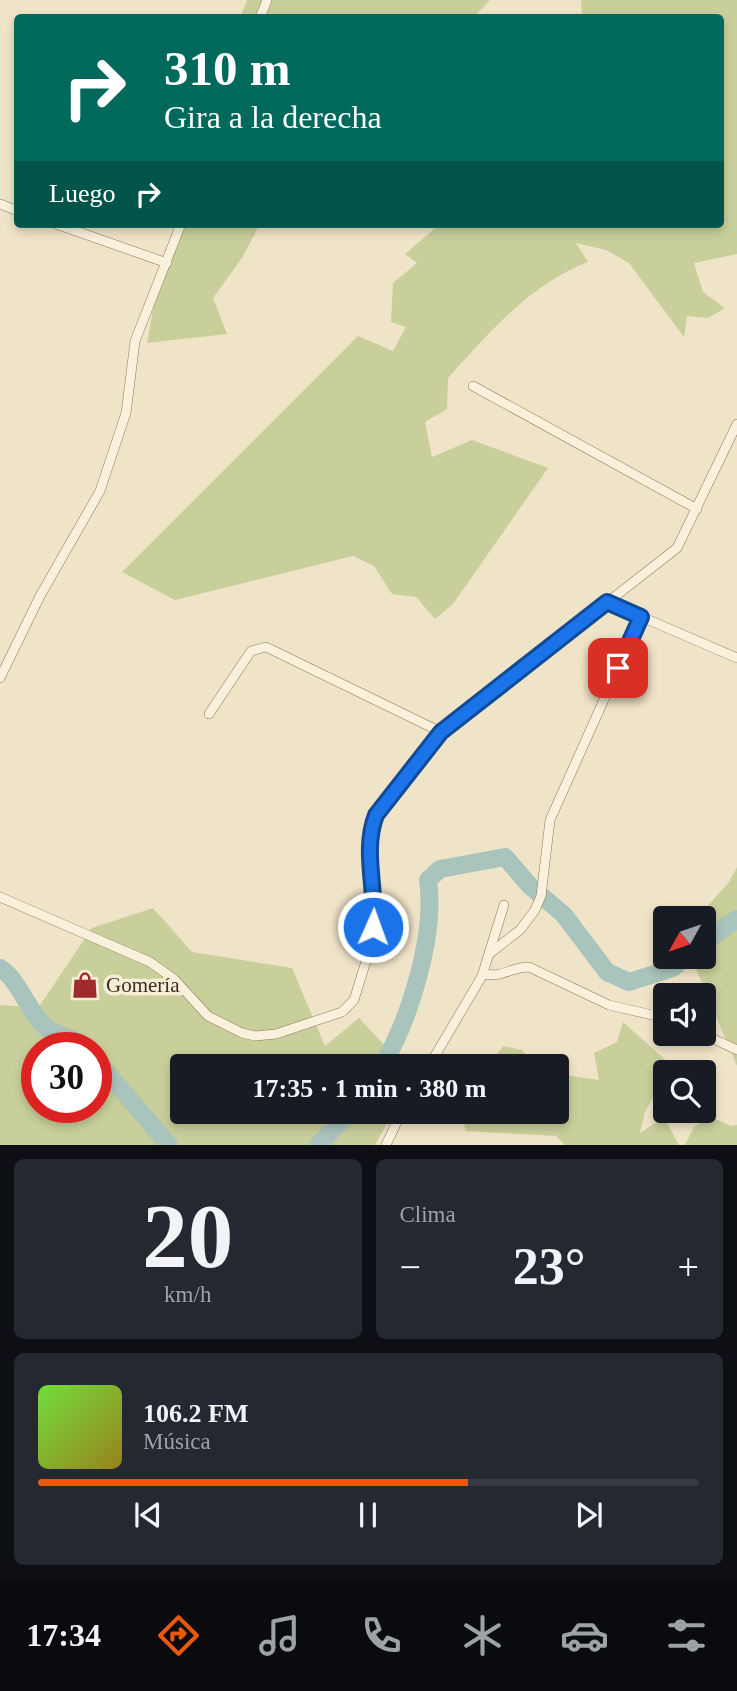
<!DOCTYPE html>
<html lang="es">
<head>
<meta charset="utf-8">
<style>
	body { margin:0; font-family:Georgia,serif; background:#242831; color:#f1f3f6; height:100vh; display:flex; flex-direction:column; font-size:26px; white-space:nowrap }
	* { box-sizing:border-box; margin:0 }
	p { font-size:23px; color:#9ea1a6 }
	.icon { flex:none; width:38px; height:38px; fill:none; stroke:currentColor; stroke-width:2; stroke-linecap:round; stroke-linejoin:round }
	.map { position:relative; height:1145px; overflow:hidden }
	.details { display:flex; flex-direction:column; gap:14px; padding:14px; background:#0d0f14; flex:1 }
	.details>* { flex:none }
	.hud { position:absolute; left:14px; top:14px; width:710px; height:214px; border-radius:7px; box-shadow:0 4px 10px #0003; background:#00695c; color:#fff; overflow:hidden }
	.needle { width:46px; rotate:230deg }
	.tools { position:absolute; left:653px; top:906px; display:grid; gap:14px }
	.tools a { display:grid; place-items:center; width:63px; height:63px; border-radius:7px; background:#171b24; box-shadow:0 4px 10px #0003; font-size:35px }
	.speed { position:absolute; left:21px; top:1032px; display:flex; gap:14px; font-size:35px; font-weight:700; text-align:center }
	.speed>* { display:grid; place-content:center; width:91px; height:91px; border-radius:50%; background:#171b24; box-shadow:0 4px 10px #0003; line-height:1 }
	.speed .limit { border:10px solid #d22; background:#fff; color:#111 }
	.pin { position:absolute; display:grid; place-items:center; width:60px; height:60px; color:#fff; margin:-30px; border-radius:14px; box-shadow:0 4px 10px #0006 }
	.me { position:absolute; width:77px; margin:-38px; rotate:2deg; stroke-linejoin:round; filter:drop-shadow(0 0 5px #0008) }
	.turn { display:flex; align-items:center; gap:24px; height:147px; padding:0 35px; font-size:32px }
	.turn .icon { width:91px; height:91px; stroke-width:2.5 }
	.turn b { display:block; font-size:49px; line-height:60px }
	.then { display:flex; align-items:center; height:66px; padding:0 35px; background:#0003; gap:14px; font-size:26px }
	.big { font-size:52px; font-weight:700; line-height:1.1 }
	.details .tile { flex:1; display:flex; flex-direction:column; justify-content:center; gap:10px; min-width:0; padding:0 24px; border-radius:10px; background:#242831 }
	.details .dial { align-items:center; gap:0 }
	.dial b { font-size:91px; line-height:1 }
	.song { display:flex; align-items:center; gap:21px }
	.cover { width:84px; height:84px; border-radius:10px; background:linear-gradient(135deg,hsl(100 70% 55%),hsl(50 70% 35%)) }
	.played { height:7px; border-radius:4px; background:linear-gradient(90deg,#ea580c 65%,#363941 65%) }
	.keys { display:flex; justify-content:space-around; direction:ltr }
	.heat { display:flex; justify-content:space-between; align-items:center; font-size:38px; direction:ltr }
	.details .tiles { flex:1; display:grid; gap:14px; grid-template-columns:1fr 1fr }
	.tile:last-child { grid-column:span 2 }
	.trip { position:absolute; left:170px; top:1054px; width:399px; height:70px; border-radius:7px; background:#171b24; box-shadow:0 4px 10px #0003; font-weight:700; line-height:70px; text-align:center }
	.tabs { display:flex; height:112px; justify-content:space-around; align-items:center; background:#090b0e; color:#9ea1a6 }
	.tabs .icon { width:49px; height:49px }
	.tabs .current { color:#ea580c }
	.tabs b { font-size:32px; color:#f1f3f6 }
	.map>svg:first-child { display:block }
	.green { fill:#c9cf9b; fill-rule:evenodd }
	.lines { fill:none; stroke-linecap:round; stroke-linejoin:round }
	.river { stroke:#a9c4bc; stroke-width:18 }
	.street-casing { stroke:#8d765c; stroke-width:10 }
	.street { stroke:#faf1dc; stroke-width:9 }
	.route-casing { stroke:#114b97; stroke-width:18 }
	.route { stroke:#1a73e8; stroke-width:12 }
	.labels { text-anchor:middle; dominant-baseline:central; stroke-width:7; stroke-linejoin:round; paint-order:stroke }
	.poi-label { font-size:21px; fill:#3d2e20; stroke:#f7eed8; text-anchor:start }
</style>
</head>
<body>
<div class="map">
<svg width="737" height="1145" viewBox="0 0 737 1145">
	<rect width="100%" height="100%" fill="#f0e4c8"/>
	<g class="green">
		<path d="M247 0H490L474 17 240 18Z"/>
		<path d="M581 0H737V254L694 263 703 292 725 308 708 318 687 316 684 337 629 263 606 250 576 243 588 262C530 284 489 333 448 378L447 409 425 422 432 457 472 440 548 468 453 604 435 619 416 597 392 594 374 566 353 556 175 600 122 572 358 336 393 351 406 327 391 322 393 283 417 263 405 254 434 229V224H721V18L582 17Z"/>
		<path d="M179 224H260L242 258 213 298 227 334 147 343 158 283Z"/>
		<path d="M737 867V1066L691 957H704V919H696L729 882Z"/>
		<path d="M153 908 192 952 292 968 325 1046 359 1018 404 1066H182V1111H394L375 1145H0V1005L38 1008 92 928ZM37 1048H96V1108H37Z"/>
		<path d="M623 1022 671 1065 645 1112 640 1133 664 1117 679 1145H565L556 1136 466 1131 460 1111H556L557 1074 599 1080 594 1053 617 1042Z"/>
		<path d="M503 1046 522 1050 533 1066H489Z"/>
		<path d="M711 1117 731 1126 737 1125V1145H685L694 1127Z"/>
	</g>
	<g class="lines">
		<g class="river">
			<path d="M704 942 737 919"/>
			<path d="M0 968C19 979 28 1013 47 1028 59 1038 74 1036 85 1048"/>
			<path d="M96 1060 169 1145"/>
			<path d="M382 1066C410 1019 436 934 428 880L440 869 505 857 530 886 564 915 607 972 629 982 673 968 686 957"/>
			<path d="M318 1145 351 1111"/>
		</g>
		<defs>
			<g id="street">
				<path d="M260 18 267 0"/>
				<path d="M0 204 18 211"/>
				<path d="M56 224 167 263"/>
				<path d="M473 386 697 509"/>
				<path d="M607 602 737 658"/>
				<path d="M0 678 40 596 100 491 126 413 135 341 181 224"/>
				<path d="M209 714 251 651 266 647 441 732"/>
				<path d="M0 897 150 962 174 979 208 1016 242 1033 255 1036 276 1034 342 1012 354 1000 371 945 374 908 368 846 376 815 441 732 677 548 737 424"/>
				<path d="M489 954 520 930 535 910 541 896 550 820 641 617"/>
				<path d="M483 974C504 978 510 967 529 967L609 1005 665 1018"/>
				<path d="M703 1034 737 1050"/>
				<path d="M429 1066 482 976 504 905"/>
				<path d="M386 1145 402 1111"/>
			</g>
		</defs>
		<use href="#street" class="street-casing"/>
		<use href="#street" class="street"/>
	</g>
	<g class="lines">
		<defs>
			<path id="route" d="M373 927C377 889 362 851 376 815L441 732 607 602 641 617 618 668"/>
		</defs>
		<use href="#route" class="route-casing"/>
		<use href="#route" class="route"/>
	</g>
	<defs>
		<symbol id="shop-bare" viewBox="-9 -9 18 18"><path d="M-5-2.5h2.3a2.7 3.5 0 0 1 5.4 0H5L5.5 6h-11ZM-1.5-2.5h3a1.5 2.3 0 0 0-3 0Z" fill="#9e2a2b" stroke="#f7eed8" stroke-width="2.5" paint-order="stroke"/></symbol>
	</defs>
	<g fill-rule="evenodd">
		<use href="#shop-bare" x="66" y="966" width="38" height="38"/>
	</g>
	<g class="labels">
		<g class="poi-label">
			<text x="106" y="985">Gomería</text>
		</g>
	</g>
</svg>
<div class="tools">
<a><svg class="needle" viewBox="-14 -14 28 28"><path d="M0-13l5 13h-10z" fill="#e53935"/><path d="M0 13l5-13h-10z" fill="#9ea1a6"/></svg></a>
<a><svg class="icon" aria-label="sound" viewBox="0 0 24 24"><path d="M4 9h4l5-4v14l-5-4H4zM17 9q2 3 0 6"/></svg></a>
<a><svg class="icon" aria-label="search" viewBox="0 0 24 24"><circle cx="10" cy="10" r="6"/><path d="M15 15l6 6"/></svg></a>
</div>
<div class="speed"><div class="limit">30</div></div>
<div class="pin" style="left:618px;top:668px;background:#d93025"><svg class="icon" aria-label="arrive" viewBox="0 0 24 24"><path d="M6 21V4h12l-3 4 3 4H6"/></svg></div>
<svg class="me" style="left:373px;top:927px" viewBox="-20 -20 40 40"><circle r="17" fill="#1a73e8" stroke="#fff" stroke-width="3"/><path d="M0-11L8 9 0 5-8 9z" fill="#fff"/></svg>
<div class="trip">17:35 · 1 min · 380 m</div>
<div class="hud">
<div class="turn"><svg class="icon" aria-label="right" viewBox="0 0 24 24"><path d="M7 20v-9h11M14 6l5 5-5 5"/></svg><div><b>310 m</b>Gira a la derecha</div></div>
<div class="then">Luego<svg class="icon" aria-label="right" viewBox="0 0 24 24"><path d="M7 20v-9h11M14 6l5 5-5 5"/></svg></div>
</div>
</div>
<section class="details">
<div class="tiles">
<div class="tile dial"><b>20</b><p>km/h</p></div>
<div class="tile"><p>Clima</p>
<div class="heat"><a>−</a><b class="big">23°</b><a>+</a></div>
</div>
<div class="tile">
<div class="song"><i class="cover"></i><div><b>106.2 FM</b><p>Música</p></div></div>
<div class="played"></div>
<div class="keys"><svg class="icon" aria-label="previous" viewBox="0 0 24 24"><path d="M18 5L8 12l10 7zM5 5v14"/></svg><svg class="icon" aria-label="pause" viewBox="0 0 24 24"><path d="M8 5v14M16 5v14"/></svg><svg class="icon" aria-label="next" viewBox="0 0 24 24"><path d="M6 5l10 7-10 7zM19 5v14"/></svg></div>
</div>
</div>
</section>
<nav class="tabs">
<b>17:34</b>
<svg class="icon current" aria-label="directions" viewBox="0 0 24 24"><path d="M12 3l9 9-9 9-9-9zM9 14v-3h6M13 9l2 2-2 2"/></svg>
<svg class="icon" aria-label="music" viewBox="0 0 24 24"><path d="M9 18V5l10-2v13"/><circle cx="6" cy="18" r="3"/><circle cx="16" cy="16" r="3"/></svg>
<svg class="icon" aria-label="phone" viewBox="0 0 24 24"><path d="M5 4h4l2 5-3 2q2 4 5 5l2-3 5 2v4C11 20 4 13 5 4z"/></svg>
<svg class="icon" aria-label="climate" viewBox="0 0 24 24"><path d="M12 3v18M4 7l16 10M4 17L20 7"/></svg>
<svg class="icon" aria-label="car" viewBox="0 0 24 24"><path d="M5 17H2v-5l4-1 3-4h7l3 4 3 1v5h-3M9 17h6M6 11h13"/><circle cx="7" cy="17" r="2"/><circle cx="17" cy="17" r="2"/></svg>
<svg class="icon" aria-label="filters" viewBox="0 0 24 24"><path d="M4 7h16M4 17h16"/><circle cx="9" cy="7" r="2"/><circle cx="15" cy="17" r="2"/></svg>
</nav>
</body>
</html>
